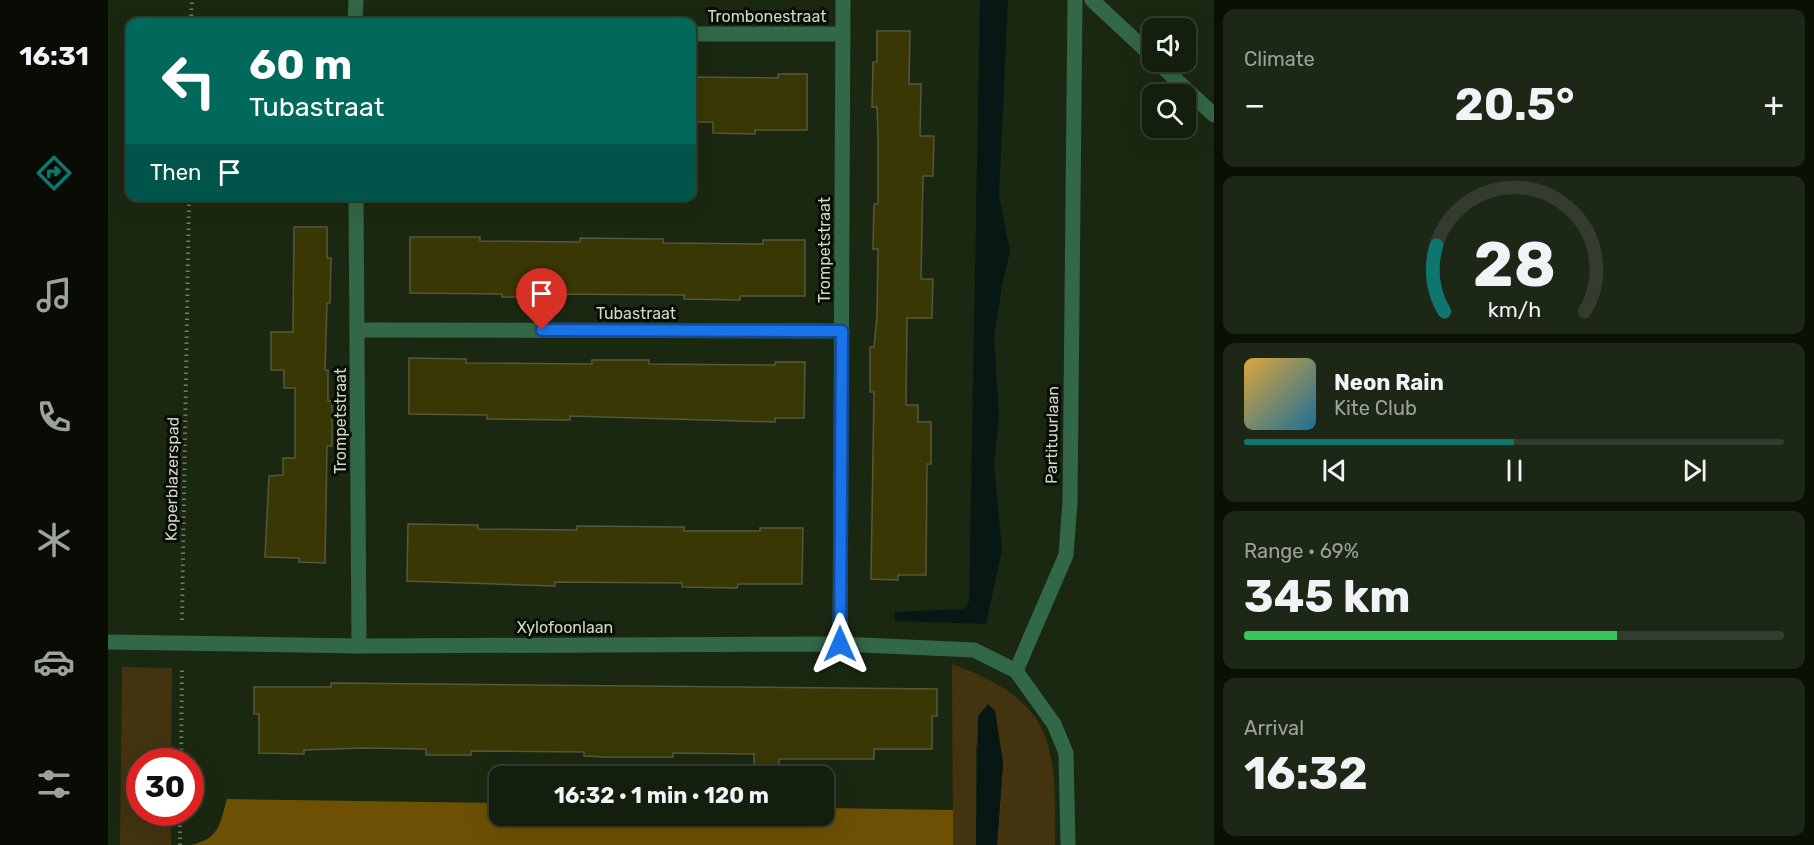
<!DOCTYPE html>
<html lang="en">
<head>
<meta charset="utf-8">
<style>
	body { margin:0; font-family:Rubik,sans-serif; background:#1d2716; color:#f1f3f6; height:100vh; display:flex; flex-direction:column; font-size:22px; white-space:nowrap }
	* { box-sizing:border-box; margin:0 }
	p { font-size:20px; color:#9da29d }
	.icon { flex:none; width:33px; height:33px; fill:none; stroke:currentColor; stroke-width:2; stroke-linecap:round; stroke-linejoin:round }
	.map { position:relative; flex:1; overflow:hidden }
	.panel { display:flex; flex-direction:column; gap:9px; padding:9px; background:#0b1007; width:600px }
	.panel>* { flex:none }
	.hud { position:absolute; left:18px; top:18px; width:570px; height:183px; border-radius:12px; box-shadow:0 6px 24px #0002,0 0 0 2px #333c2e; background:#00695c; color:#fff; overflow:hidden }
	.fabs { position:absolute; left:1034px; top:18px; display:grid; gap:12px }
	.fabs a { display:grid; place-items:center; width:54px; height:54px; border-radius:12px; background:#141e0d; box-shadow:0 6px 24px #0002,0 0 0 2px #333c2e; font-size:30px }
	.speed { position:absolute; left:18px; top:748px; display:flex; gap:12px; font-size:30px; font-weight:700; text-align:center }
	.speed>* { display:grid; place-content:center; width:78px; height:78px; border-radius:50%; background:#141e0d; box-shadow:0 6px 24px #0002,0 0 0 2px #333c2e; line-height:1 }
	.speed .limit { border:9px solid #d22; background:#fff; color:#111 }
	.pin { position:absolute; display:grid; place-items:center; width:51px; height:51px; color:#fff; margin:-62px -26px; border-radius:50% 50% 50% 0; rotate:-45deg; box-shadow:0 0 6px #0007 }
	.pin .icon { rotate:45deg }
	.me { position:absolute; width:66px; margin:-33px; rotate:0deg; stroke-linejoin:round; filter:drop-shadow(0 0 4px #0008) }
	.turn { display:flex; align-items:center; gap:21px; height:126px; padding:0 24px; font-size:27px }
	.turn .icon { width:78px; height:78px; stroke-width:2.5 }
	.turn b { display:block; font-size:42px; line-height:51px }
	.then { display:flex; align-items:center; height:57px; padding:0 24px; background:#0003; gap:12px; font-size:22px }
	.big { font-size:45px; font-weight:700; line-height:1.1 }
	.panel .tile { flex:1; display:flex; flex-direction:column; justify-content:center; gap:9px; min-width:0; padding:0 21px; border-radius:12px; background:#1d2716 }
	.panel .dial { align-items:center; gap:0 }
	.dial svg { height:156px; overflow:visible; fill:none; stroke:#333c2e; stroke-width:7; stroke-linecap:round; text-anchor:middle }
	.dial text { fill:#f1f3f6; stroke:none }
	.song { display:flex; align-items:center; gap:18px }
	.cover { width:72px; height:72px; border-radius:9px; background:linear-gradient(135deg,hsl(40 70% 55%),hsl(200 70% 35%)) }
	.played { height:6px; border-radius:3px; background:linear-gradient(90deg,#0f766e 50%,#333c2e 50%) }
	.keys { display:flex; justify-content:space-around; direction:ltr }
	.heat { display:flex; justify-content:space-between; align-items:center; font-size:33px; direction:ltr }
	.charge { height:9px; border-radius:4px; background:linear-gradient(90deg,#34c759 69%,#333c2e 0) }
	.trip { position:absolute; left:381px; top:766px; width:345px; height:60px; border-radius:12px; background:#141e0d; box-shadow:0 6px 24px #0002,0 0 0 2px #333c2e; font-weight:700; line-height:60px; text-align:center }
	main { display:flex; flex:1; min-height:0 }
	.tab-bar { display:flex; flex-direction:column; width:108px; justify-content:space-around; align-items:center; background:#080c05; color:#9da29d }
	.tab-bar .icon { width:42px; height:42px }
	.tab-bar .on { color:#0f766e }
	.tab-bar b { font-size:27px; color:#f1f3f6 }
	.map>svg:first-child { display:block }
	.green { fill:#43330f }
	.forest { fill:#6d5003 }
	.water { fill:#071714 }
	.building { fill:#393704; stroke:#57573b; stroke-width:1.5 }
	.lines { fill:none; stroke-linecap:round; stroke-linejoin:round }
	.path { stroke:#6f7a67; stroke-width:4; stroke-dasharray:1.5 4.5; stroke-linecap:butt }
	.minor { stroke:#326747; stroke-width:15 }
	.tertiary { stroke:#326747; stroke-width:15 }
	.route-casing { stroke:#114b97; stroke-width:15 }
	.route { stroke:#1a73e8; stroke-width:10 }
	.labels { text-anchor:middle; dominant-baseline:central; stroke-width:6; stroke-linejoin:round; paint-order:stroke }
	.street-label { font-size:16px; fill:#d1d9cb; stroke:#090e05 }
</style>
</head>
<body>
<main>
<nav class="tab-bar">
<b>16:31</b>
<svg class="icon on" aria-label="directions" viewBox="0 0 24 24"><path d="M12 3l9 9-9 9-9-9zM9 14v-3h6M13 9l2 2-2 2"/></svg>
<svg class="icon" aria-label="music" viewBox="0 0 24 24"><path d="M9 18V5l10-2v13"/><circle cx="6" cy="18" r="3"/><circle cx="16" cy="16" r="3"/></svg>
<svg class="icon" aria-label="phone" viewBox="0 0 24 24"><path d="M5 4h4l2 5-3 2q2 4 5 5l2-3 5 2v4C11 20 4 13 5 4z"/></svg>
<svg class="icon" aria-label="climate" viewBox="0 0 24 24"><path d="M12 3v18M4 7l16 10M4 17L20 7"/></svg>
<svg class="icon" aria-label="car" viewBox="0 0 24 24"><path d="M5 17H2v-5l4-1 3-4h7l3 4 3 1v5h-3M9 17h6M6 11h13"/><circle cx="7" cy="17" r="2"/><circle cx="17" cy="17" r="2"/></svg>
<svg class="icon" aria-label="filters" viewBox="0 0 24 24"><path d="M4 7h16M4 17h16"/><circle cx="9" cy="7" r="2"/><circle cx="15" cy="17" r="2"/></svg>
</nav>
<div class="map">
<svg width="1106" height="845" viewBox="0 0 1106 845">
	<rect width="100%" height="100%" fill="#1b2811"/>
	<g class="green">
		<path d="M844 664C948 701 948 746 947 845H889L895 763 887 711 880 705 868 748V845H845Z"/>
		<path d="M14 667 64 668 63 762H32V813H63V845H12Z"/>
	</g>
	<path class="forest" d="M119 799 391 803 392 816H716V808L845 810V845H83C112 838 111 826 119 799Z"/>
	<g class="water">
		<path d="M872 0H900L891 195 902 252 894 285 886 338 891 415 886 464 894 550 878 624 787 621V612L856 609 861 602Z"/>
		<path d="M880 704 887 711 895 763 889 845H868L870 716Z"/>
	</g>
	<g class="building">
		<path d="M769 31H802L801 84H813L812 136H826L825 176H815L813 279H825L824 318H799L798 405H810V422H823V464H819L818 575H790V580L763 579 766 392H762V347H766L769 316 770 249H765L766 204H770V138L769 107H764L765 62H769Z"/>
		<path d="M670 74H699V130H647V134L605 133V122H584V77L670 78Z"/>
		<path d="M186 227H219V258H223L222 303H219L217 370H220V401H224V446H219L217 563 191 562V558L157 557 161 476 175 475V458H187V388H176V370H163V332H185Z"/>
		<path d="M302 237H372V241L472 242V238L555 239V243L655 244V240H697V296H632V300L576 299V295L450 294 449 298 394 297V294L302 293Z"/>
		<path d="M301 358 358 359V363L484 364V360H541V364L667 365V362H697L696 418H667V422L462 416V420L379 419V415L301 414Z"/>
		<path d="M300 524 370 525V529L469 530V526L576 527V531H652V528H695L694 584H630L629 588 574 587V583L447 582V586L299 581Z"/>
		<path d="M223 683 829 689V716H824V749H766V759H671V777H646V754L565 753V757H495L476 756V752L363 751V755H318V749L254 748 196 750V754L151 753V714H146V687H223Z"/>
	</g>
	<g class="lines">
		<g class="path">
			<path d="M83 22 84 0"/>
			<path d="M74 620 81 196"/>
			<path d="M73 762 74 667"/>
			<path d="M72 845V813"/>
		</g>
		<g class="minor">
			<path d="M984 0 1044 56"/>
			<path d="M247 22 248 0"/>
			<path d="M584 34H735"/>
			<path d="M1049 62 1106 115"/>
			<path d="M248 196 251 646"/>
			<path d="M250 330 734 331"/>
			<path d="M732 644 735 0"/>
			<path d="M908 671 958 555 962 502 967 0"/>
		</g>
		<path class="tertiary" d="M0 642 251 646 732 644 866 650 908 671 946 724 958 753 960 845"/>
	</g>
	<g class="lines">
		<defs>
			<path id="route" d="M434 330 734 331 732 644"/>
		</defs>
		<use href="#route" class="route-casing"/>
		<use href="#route" class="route"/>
	</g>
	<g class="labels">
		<g class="street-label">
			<text x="659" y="16">Trombonestraat</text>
			<text transform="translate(716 250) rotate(-90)">Trompetstraat</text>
			<text x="528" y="313">Tubastraat</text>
			<text transform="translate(232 421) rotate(-90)">Trompetstraat</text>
			<text transform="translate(944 435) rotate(-89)">Partituurlaan</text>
			<text transform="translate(64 479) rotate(-89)">Koperblazerspad</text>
			<text x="457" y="627">Xylofoonlaan</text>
		</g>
	</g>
</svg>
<div class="fabs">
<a><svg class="icon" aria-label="sound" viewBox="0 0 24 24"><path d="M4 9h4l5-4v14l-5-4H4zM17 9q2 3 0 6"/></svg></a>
<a><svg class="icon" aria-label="search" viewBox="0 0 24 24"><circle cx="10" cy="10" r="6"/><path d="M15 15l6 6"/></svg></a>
</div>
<div class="speed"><div class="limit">30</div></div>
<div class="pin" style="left:434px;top:330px;background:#d93025"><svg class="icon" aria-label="arrive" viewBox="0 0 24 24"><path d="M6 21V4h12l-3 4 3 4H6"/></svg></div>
<svg class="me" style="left:732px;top:644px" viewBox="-20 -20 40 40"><path d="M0-17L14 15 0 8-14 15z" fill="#1a73e8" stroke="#fff" stroke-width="4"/></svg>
<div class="trip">16:32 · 1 min · 120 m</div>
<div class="hud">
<div class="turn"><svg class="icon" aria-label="left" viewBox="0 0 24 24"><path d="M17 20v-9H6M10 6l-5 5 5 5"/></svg><div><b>60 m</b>Tubastraat</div></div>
<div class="then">Then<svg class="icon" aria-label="arrive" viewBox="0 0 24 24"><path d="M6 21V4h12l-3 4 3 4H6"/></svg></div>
</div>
</div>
<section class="panel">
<div class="tile"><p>Climate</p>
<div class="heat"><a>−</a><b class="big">20.5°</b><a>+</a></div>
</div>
<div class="tile dial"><svg viewBox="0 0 100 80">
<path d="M14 69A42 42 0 1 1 86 69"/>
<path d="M14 69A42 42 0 0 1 10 35" stroke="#0f766e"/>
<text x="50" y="56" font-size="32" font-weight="700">28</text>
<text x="50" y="72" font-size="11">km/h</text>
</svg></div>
<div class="tile">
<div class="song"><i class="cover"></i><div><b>Neon Rain</b><p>Kite Club</p></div></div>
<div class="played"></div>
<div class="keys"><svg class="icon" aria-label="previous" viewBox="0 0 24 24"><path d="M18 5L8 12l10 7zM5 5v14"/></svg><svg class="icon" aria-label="pause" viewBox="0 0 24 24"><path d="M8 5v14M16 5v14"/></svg><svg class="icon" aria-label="next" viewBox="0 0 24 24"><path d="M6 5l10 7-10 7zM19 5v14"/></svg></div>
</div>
<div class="tile"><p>Range · 69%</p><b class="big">345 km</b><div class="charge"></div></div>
<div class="tile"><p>Arrival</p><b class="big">16:32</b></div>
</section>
</main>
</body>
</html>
